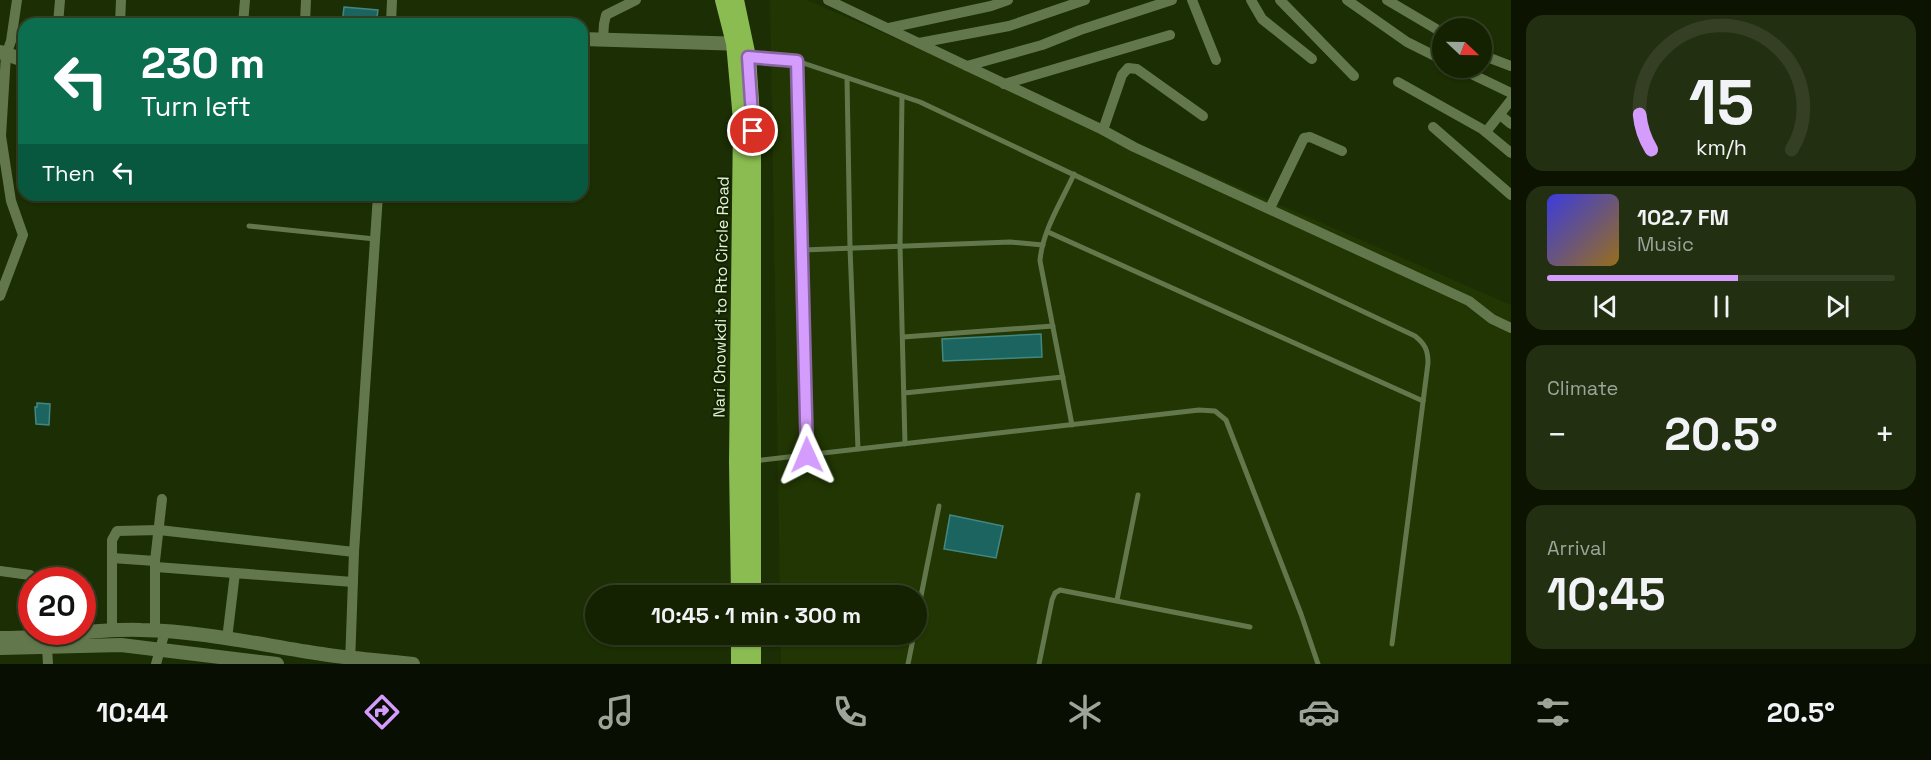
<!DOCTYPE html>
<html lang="en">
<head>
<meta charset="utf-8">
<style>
	body { margin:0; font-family:"Space Grotesk",sans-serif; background:#222f11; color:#f1f3f6; height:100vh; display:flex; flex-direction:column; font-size:22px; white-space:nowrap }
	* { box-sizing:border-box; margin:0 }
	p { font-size:20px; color:#9da499 }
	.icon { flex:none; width:33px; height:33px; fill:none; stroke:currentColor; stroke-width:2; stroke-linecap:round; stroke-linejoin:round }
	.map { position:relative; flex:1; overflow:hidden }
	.sheet { display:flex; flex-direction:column; gap:15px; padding:15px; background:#0c1301; width:420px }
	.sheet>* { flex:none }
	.top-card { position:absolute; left:18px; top:18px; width:570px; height:183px; border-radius:18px; box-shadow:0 2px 4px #0004,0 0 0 2px #343f24; background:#0b6e4f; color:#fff; overflow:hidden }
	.needle { width:39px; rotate:112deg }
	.fabs { position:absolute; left:1432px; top:18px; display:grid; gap:12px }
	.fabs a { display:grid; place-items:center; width:60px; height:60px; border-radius:50%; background:#152202; box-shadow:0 2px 4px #0004,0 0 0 2px #343f24; font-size:30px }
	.speed { position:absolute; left:18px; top:567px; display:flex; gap:12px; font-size:30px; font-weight:700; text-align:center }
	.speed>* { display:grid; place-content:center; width:78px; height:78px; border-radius:50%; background:#152202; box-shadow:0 2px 4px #0004,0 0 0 2px #343f24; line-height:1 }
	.speed .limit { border:9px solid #d22; background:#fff; color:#111 }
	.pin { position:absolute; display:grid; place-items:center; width:51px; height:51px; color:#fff; margin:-26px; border:3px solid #fff; border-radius:50%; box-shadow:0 2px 6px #0007 }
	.me { position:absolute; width:66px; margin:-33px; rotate:359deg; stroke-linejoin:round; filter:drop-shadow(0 0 4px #0008) }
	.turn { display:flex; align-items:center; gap:21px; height:126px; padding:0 24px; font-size:27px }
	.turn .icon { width:78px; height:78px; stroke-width:2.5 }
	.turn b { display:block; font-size:42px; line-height:51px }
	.then { display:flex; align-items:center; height:57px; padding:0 24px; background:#0003; gap:12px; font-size:22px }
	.big { font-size:45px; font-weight:600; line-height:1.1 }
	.sheet .widget { flex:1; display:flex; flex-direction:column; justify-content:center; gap:9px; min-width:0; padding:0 21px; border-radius:18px; background:#222f11 }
	.sheet .dial { align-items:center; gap:0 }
	.dial svg { height:156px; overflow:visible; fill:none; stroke:#343f24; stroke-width:7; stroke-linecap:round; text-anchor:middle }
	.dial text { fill:#f1f3f6; stroke:none }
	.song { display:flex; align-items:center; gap:18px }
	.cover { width:72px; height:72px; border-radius:9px; background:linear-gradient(135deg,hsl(240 70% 55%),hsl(40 70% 35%)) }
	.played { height:6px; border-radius:3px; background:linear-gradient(90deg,#d49cfc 55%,#343f24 55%) }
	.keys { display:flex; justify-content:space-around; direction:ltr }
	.heat { display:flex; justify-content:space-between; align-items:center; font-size:33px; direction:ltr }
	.trip { position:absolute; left:585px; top:585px; width:342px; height:60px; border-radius:30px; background:#152202; box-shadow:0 2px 4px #0004,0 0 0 2px #343f24; font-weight:600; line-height:60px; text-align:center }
	.menu { display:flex; height:96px; justify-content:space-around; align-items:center; background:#080e01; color:#9da499 }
	.menu .icon { width:42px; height:42px }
	.menu .selected { color:#d49cfc }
	.menu b { font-size:27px; color:#f1f3f6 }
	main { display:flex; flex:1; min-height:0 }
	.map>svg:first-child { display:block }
	.built { fill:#213602 }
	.building { fill:#1b6460; stroke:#438782; stroke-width:1.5 }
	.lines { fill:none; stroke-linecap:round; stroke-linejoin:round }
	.service { stroke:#62784c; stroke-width:5 }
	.minor { stroke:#62784c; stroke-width:10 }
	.tertiary { stroke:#62784c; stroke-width:14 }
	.trunk { stroke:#8bbc51; stroke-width:16 }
	.route-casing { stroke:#8a65a4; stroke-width:15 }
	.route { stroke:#d49cfc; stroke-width:10 }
	.labels { text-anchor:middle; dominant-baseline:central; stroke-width:4.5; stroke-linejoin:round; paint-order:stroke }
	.street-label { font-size:16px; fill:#e6f3da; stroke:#132400 }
</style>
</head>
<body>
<main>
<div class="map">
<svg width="1511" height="664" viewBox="0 0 1511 664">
	<rect width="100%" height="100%" fill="#1c2e03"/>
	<path class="built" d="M770 0H807L1511 305V664H781V635L916 634V596L780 595Z"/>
	<g class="building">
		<path d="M344 7 378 10 376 24H342Z"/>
		<path d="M1041 334 1042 357 943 361 942 339Z"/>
		<path d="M37 403 50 404 49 425 36 424 35 407H37Z"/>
		<path d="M950 515 1003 526 996 558 944 549Z"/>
	</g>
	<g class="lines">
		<g class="service">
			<path d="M749 57 797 61 920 102 1415 336C1425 344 1428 350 1428 363L1392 644"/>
			<path d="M797 61 807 455"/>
			<path d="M847 78 850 248 858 449"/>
			<path d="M902 96 900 246 905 444"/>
			<path d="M249 226 375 239"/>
			<path d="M1048 232 1423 401"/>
			<path d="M803 250 1010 242 1043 245"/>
			<path d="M903 337 1053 326"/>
			<path d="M904 393 1063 377"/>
			<path d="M1072 425 1040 261C1042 231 1062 201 1074 174"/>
			<path d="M754 461 1199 410 1215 411 1226 420 1301 614 1318 664"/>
			<path d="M1117 600 1138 495"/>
			<path d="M916 621 939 506"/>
			<path d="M908 664 914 634"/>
			<path d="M1039 664 1052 600 1055 593 1060 590 1250 627"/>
		</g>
		<g class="minor">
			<path d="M828 0 967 66 1042 45 1080 30 1172 0"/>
			<path d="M1192 0 1216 60"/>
			<path d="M1251 0 1262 19 1312 59"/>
			<path d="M1280 0 1354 76"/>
			<path d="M1347 0 1407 42 1443 60"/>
			<path d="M1387 0 1443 33"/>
			<path d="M58 24 60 0"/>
			<path d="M120 24 121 0"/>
			<path d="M243 24 245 0"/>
			<path d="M305 24 306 0"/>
			<path d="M391 24 392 0"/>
			<path d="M889 28 991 6 1008 0"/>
			<path d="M603 39 604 24 606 15 636 0"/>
			<path d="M919 43 1009 26 1085 0"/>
			<path d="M1482 55 1511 66"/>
			<path d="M967 66 1103 130 1134 147 1469 301 1492 319 1511 328"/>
			<path d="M1459 68 1511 93"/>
			<path d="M1398 82 1482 129 1511 153"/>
			<path d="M1004 84 1170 35"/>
			<path d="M1500 115 1511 124"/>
			<path d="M1433 127 1511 195"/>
			<path d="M1103 130 1122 75 1128 68 1137 69 1203 116"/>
			<path d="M1486 132 1511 100"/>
			<path d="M1270 208 1304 138 1310 137 1342 151"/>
			<path d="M0 296 23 235 11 201 1 136 6 55 11 41 17 0"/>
			<path d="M112 558 155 561"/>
			<path d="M156 567 353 582"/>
			<path d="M0 571 30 575"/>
			<path d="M112 630V540L117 531 159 530 354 552"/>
			<path d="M155 630V561L162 499"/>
			<path d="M227 639 235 573"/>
			<path d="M47 647 48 664"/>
			<path d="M156 664 165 631"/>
			<path d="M350 664 354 552 378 195"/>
		</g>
		<g class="tertiary">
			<path d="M582 39 744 44"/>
			<path d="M0 52 24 60"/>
			<path d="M0 638C47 639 94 628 141 630 202 631 262 645 322 654 352 659 383 660 413 664"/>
			<path d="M0 648 121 645 277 664"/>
		</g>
		<g class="trunk">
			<path d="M723 0 734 43 741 120 737 462 739 596"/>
			<path d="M736 0 748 57 753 131V596"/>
			<path d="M739 634V664"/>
			<path d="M753 664V634"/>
		</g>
	</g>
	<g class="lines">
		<defs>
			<path id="route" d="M753 131 748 57 797 61 807 455"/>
		</defs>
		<use href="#route" class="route-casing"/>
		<use href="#route" class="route"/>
	</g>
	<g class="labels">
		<g class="street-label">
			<text transform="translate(721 297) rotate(-89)">Nari Chowkdi to Rto Circle Road</text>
		</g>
	</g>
</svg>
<div class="fabs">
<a><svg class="needle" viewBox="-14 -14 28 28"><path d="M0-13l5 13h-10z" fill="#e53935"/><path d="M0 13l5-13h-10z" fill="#9da499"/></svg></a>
</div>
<div class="speed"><div class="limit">20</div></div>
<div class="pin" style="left:753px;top:131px;background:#d93025"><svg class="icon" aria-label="arrive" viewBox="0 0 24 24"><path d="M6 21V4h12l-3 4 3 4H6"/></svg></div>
<svg class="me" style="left:807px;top:455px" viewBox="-20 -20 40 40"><path d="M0-17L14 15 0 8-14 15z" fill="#d49cfc" stroke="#fff" stroke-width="4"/></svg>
<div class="trip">10:45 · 1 min · 300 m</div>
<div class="top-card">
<div class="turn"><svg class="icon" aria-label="left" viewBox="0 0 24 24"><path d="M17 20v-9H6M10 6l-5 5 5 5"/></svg><div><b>230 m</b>Turn left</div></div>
<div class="then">Then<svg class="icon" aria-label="left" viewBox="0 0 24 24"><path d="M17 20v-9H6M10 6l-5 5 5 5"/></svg></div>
</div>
</div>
<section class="sheet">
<div class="widget dial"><svg viewBox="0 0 100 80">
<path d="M14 69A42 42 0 1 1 86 69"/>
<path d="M14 69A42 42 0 0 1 8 51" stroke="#d49cfc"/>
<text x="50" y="56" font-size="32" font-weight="700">15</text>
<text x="50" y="72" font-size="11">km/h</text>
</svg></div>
<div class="widget">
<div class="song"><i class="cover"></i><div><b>102.7 FM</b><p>Music</p></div></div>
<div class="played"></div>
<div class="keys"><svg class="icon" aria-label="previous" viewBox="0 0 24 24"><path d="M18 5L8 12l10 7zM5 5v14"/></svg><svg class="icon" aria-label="pause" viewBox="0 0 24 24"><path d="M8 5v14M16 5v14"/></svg><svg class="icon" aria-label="next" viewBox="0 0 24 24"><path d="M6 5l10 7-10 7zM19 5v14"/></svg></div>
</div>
<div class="widget"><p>Climate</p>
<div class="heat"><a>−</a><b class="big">20.5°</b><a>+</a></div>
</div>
<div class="widget"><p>Arrival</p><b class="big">10:45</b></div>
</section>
</main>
<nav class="menu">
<b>10:44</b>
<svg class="icon selected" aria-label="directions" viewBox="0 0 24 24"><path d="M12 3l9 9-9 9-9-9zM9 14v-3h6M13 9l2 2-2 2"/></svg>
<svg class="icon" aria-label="music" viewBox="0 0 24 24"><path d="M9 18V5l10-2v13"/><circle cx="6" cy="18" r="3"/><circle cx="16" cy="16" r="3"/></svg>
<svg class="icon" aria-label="phone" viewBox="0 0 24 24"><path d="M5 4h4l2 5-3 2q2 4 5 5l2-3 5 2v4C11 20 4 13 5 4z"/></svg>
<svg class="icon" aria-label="climate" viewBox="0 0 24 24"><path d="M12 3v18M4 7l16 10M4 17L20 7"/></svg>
<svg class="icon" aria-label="car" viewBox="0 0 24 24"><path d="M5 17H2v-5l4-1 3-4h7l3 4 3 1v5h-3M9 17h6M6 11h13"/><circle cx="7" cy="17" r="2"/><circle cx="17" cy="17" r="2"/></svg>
<svg class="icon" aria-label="filters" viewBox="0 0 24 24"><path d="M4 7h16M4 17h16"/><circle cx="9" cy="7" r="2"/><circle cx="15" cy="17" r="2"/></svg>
<b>20.5°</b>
</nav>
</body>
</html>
